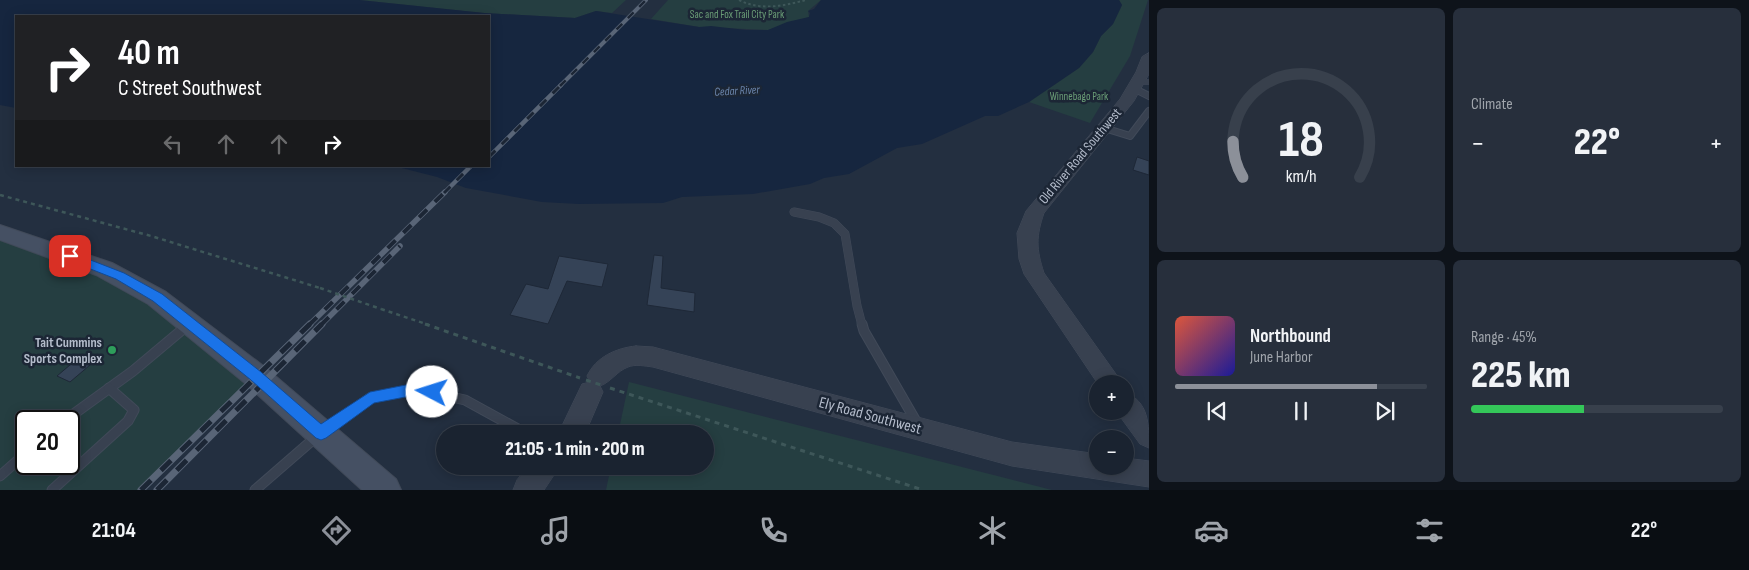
<!DOCTYPE html>
<html lang="en">
<head>
<meta charset="utf-8">
<style>
	body { margin:0; font-family:"Sofia Sans Condensed",sans-serif; background:#272f3c; color:#f1f3f6; height:100vh; display:flex; flex-direction:column; font-size:19px; white-space:nowrap }
	* { box-sizing:border-box; margin:0 }
	p { font-size:16px; color:#9fa4ab }
	.icon { flex:none; width:28px; height:28px; fill:none; stroke:currentColor; stroke-width:2; stroke-linecap:round; stroke-linejoin:round }
	.map { position:relative; flex:1; overflow:hidden }
	.drawer { display:flex; flex-direction:column; gap:8px; padding:8px; background:#0e131a; width:600px }
	.drawer>* { flex:none }
	.top-card { position:absolute; left:15px; top:15px; width:475px; height:152px; border-radius:0px; box-shadow:0 2px 12px #0003,0 0 0 1px #38404c; background:#202124; color:#fff; overflow:hidden }
	.fabs { position:absolute; left:1089px; top:375px; display:grid; gap:10px }
	.fabs a { display:grid; place-items:center; width:45px; height:45px; border-radius:50%; background:#1a2330; box-shadow:0 2px 12px #0003,0 0 0 1px #38404c; font-size:25px }
	.speed { position:absolute; left:15px; top:410px; display:flex; gap:10px; font-size:25px; font-weight:700; text-align:center }
	.speed>* { display:grid; place-content:center; width:65px; height:65px; border-radius:50%; background:#1a2330; box-shadow:0 2px 12px #0003,0 0 0 1px #38404c; line-height:1 }
	.speed .limit { border:2px solid #111; border-radius:8px; background:#fff; color:#111 }
	.pin { position:absolute; display:grid; place-items:center; width:42px; height:42px; color:#fff; margin:-21px; border-radius:10px; box-shadow:0 2px 8px #0006 }
	.me { position:absolute; width:55px; margin:-28px; rotate:275deg; stroke-linejoin:round; filter:drop-shadow(0 0 4px #0008) }
	.turn { display:flex; align-items:center; gap:18px; height:105px; padding:0 20px; font-size:22px }
	.turn .icon { width:65px; height:65px; stroke-width:2.5 }
	.turn b { display:block; font-size:35px; line-height:42px }
	.lanes { display:flex; align-items:center; height:48px; padding:0 20px; background:#0003; justify-content:center; gap:25px; direction:ltr }
	.lanes .off { opacity:.35 }
	.big { font-size:38px; font-weight:800; line-height:1.1 }
	.drawer .widget { flex:1; display:flex; flex-direction:column; justify-content:center; gap:8px; min-width:0; padding:0 18px; border-radius:8px; background:#272f3c }
	.drawer .dial { align-items:center; gap:0 }
	.dial svg { height:130px; overflow:visible; fill:none; stroke:#38404c; stroke-width:7; stroke-linecap:round; text-anchor:middle }
	.dial text { fill:#f1f3f6; stroke:none }
	.song { display:flex; align-items:center; gap:15px }
	.cover { width:60px; height:60px; border-radius:8px; background:linear-gradient(135deg,hsl(10 70% 55%),hsl(240 70% 35%)) }
	.played { height:5px; border-radius:2px; background:linear-gradient(90deg,#8c9099 80%,#38404c 80%) }
	.keys { display:flex; justify-content:space-around; direction:ltr }
	.heat { display:flex; justify-content:space-between; align-items:center; font-size:28px; direction:ltr }
	.charge { height:8px; border-radius:4px; background:linear-gradient(90deg,#34c759 45%,#38404c 0) }
	.drawer .tiles { flex:1; display:grid; gap:8px; grid-template-columns:repeat(2,1fr) }
	.trip { position:absolute; left:436px; top:425px; width:278px; height:50px; border-radius:25px; background:#1a2330; box-shadow:0 2px 12px #0003,0 0 0 1px #38404c; font-weight:800; line-height:50px; text-align:center }
	.dock { display:flex; height:80px; justify-content:space-around; align-items:center; background:#0a0e13; color:#9fa4ab }
	.dock .icon { width:35px; height:35px }
	.dock .on { color:#8c9099 }
	.dock b { font-size:22px; color:#f1f3f6 }
	main { display:flex; flex:1; min-height:0 }
	.map>svg:first-child { display:block }
	.green { fill:#253e41; fill-rule:evenodd }
	.water { fill:#16263f }
	.building { fill:#354357; stroke:#1e2837 }
	.lines { fill:none; stroke-linecap:round; stroke-linejoin:round }
	.service-far3-casing { stroke:#414a59; stroke-width:5.5 }
	.service-far2-casing { stroke:#414a59; stroke-width:8 }
	.service-far1-casing { stroke:#414a59; stroke-width:9 }
	.service-casing { stroke:#414a59; stroke-width:11 }
	.tertiary-casing { stroke:#414a59; stroke-width:1 }
	.secondary-casing { stroke:#414a59; stroke-width:2 }
	.path-far2 { stroke:#3e5759; stroke-width:2; stroke-dasharray:2.5 2.5; stroke-linecap:butt }
	.path-far1 { stroke:#3e5759; stroke-width:2.5; stroke-dasharray:4 4; stroke-linecap:butt }
	.path { stroke:#3e5759; stroke-width:3; stroke-dasharray:5 5; stroke-linecap:butt }
	.service-far3 { stroke:#384150; stroke-width:5 }
	.service-far2 { stroke:#384150; stroke-width:6 }
	.service-far1 { stroke:#384150; stroke-width:8 }
	.service { stroke:#384150; stroke-width:9 }
	.tertiary { fill:#384150; fill-rule:evenodd }
	.secondary { fill:#455063; fill-rule:evenodd }
	.rail-far3-casing { stroke:#596577; stroke-width:4 }
	.rail-far2-casing { stroke:#596577; stroke-width:4.5 }
	.rail-far1-casing { stroke:#596577; stroke-width:5.5 }
	.rail-casing { stroke:#596577; stroke-width:7 }
	.rail-far3 { stroke:#1c2635; stroke-width:2.5; stroke-dasharray:8; stroke-linecap:butt }
	.rail-far2 { stroke:#1c2635; stroke-width:3; stroke-dasharray:9; stroke-linecap:butt }
	.rail-far1 { stroke:#1c2635; stroke-width:4; stroke-dasharray:11; stroke-linecap:butt }
	.rail { stroke:#1c2635; stroke-width:5; stroke-dasharray:14; stroke-linecap:butt }
	.path-bridge-far1 { stroke:#3e5759; stroke-width:2.5; stroke-dasharray:4 4; stroke-linecap:butt }
	.path-bridge { stroke:#3e5759; stroke-width:3; stroke-dasharray:5 5; stroke-linecap:butt }
	.route { fill:#1a73e8; stroke:#114b97 }
	.leisure-dot { fill:#2e9e5b; stroke:#1c2635; stroke-width:2 }
	.labels { text-anchor:middle; dominant-baseline:central; stroke-width:5; stroke-linejoin:round; paint-order:stroke }
	.far-park-label { font-size:11px; fill:#6a9d76; stroke:#1c2635 }
	.far-water-label { font-size:12px; font-style:italic; fill:#6b85ac; stroke:#1c2635 }
	.street-label { font-size:14px; fill:#b4bccb; stroke:#1c2635 }
	.poi-label { font-size:14px; font-weight:bold; fill:#b4bccb; stroke:#1c2635; text-anchor:end }
	.near-street-label { font-size:16px; fill:#b4bccb; stroke:#1c2635 }
</style>
</head>
<body>
<main>
<div class="map">
<svg width="1149" height="490" viewBox="0 0 1149 490">
	<rect width="100%" height="100%" fill="#232f40"/>
	<g class="green">
		<path d="M359 0H626L612 13 596 11 575 18 484 13Z"/>
		<path d="M668 0H821L808 11 809 17 768 30 699 27 651 19Z"/>
		<path d="M1119 0H1148L1130 56 1090 123 1029 102 1079 68 1093 52 1101 36 1113 24 1122 5Z"/>
		<path d="M0 232 104 269 256 376 141 490H0ZM26 421H69V464H26Z"/>
		<path d="M629 382 1052 490H606L611 466H705V434H618Z"/>
	</g>
	<path class="water" d="M0 0H359L484 13 575 18 596 11 699 27 711 26 746 30H768L787 22 809 17 810 13 808 11 814 9 821 0H1119L1122 5 1113 24 1101 36 1093 52 1079 68 1029 102 998 116H985L922 144 897 148 849 174 824 178 810 184 753 194 682 197 663 203 579 204 542 202 466 188 437 177 394 166H489V16H16V108L0 105Z"/>
	<g class="building">
		<path d="M1137 157 1149 161V175L1133 170Z"/>
		<path d="M654 255 663 256 661 288 695 293 694 312 647 305Z"/>
		<path d="M559 256 608 264 602 287 567 281 548 324 510 315 526 284 548 289Z"/>
		<path d="M77 359 90 365 70 382 57 376Z"/>
	</g>
	<g class="lines">
		<defs>
			<path id="service-far3" d="M1137 82H1149"/>
			<g id="service-far2">
				<path d="M1133 88 1149 96"/>
				<path d="M1104 128 1130 136 1149 111"/>
			</g>
			<g id="service-far1">
				<path d="M794 212 819 217 834 223 845 234 857 306 862 325"/>
				<path d="M187 325 189 324"/>
			</g>
			<g id="service">
				<path d="M862 324 864 331 917 423"/>
				<path d="M64 421 133 371 189 324"/>
				<path d="M325 430 370 398 416 389 465 400 527 434"/>
				<path d="M0 476 26 453"/>
				<path d="M52 490 128 421 134 410 109 388"/>
				<path d="M255 490 316 437"/>
			</g>
			<g id="tertiary">
				<path d="M1149 53V74L1134 101 1044 213C1036 236 1036 249 1044 273L1123 384H1098L1024 274 1019 259 1017 233 1026 211 1120 99 1136 72 1142 57Z"/>
				<path d="M636 346 653 347 1012 442 1098 454V466H1125V458L1149 461V487L1012 466 653 367C645 366 635 364 628 367 617 371 611 382 600 386L603 392 585 434H558L582 384 590 382 587 376C596 357 616 348 636 346Z"/>
				<path d="M1125 392C1149 402 1149 424 1149 448L1140 444 1116 411H1125Z"/>
				<path d="M529 466H560L544 490H513L517 480Z"/>
			</g>
			<path id="secondary" d="M0 225 112 263 166 292 266 368 396 479 401 490H362L246 384 148 304 96 275 0 240Z"/>
		</defs>
		<use href="#service-far3" class="service-far3-casing"/>
		<use href="#service-far2" class="service-far2-casing"/>
		<use href="#service-far1" class="service-far1-casing"/>
		<use href="#service" class="service-casing"/>
		<use href="#tertiary" class="tertiary-casing"/>
		<use href="#secondary" class="secondary-casing"/>
		<path class="path-far2" d="M739 0C761 11 783 6 806 0"/>
		<g class="path-far1">
			<path d="M0 195 151 236 320 288"/>
			<path d="M381 309 429 325"/>
		</g>
		<g class="path">
			<path d="M425 324 580 378"/>
			<path d="M610 388 923 490"/>
		</g>
		<use href="#service-far3" class="service-far3"/>
		<use href="#service-far2" class="service-far2"/>
		<use href="#service-far1" class="service-far1"/>
		<use href="#service" class="service"/>
		<use href="#tertiary" class="tertiary"/>
		<use href="#secondary" class="secondary"/>
		<defs>
			<path id="rail-far3" d="M560 86 646 0"/>
			<g id="rail-far2">
				<path d="M489 157 561 85"/>
				<path d="M444 193 471 166"/>
			</g>
			<g id="rail-far1">
				<path d="M309 325 445 192"/>
				<path d="M321 325 400 246"/>
			</g>
			<g id="rail">
				<path d="M141 490 310 324"/>
				<path d="M157 490 322 324"/>
			</g>
		</defs>
		<use href="#rail-far3" class="rail-far3-casing"/>
		<use href="#rail-far2" class="rail-far2-casing"/>
		<use href="#rail-far1" class="rail-far1-casing"/>
		<use href="#rail" class="rail-casing"/>
		<use href="#rail-far3" class="rail-far3"/>
		<use href="#rail-far2" class="rail-far2"/>
		<use href="#rail-far1" class="rail-far1"/>
		<use href="#rail" class="rail"/>
		<path class="path-bridge-far1" d="M320 288 381 309"/>
		<path class="path-bridge" d="M586 380 604 386"/>
	</g>
	<path class="route" d="M70 252 124 273 162 294 261 372 321 424 370 392 416 383 437 388 439 392 437 397 432 399 416 395 374 403 326 438 321 440 316 438 251 380 153 301 116 279 65 259 64 256Z"/>
	<circle class="leisure-dot" cx="112" cy="350" r="5"/>
	<g class="labels">
		<g class="far-park-label">
			<text x="737" y="14">Sac and Fox Trail City Park</text>
			<text x="1079" y="96">Winnebago Park</text>
		</g>
		<g class="far-water-label">
			<text transform="translate(737 91) rotate(-3)">Cedar River</text>
		</g>
		<g class="street-label">
			<text transform="translate(1080 156) rotate(-50)">Old River Road Southwest</text>
		</g>
		<g class="poi-label">
			<text x="102" y="342">Tait Cummins<tspan x="102" dy="16">Sports Complex</tspan></text>
		</g>
		<g class="near-street-label">
			<text transform="translate(870 416) rotate(15)">Ely Road Southwest</text>
		</g>
	</g>
</svg>
<div class="fabs">
<a>+</a>
<a>−</a>
</div>
<div class="speed"><div class="limit">20</div></div>
<div class="pin" style="left:70px;top:256px;background:#d93025"><svg class="icon" aria-label="arrive" viewBox="0 0 24 24"><path d="M6 21V4h12l-3 4 3 4H6"/></svg></div>
<svg class="me" style="left:432px;top:392px" viewBox="-20 -20 40 40"><circle r="19" fill="#fff"/><path d="M0-13L10 11 0 6-10 11z" fill="#1a73e8"/></svg>
<div class="trip">21:05 · 1 min · 200 m</div>
<div class="top-card">
<div class="turn"><svg class="icon" aria-label="right" viewBox="0 0 24 24"><path d="M7 20v-9h11M14 6l5 5-5 5"/></svg><div><b>40 m</b>C Street Southwest</div></div>
<div class="lanes"><svg class="icon off" aria-label="left" viewBox="0 0 24 24"><path d="M17 20v-9H6M10 6l-5 5 5 5"/></svg><svg class="icon off" aria-label="ahead" viewBox="0 0 24 24"><path d="M12 20V5M6 11l6-6 6 6"/></svg><svg class="icon off" aria-label="ahead" viewBox="0 0 24 24"><path d="M12 20V5M6 11l6-6 6 6"/></svg><svg class="icon" aria-label="right" viewBox="0 0 24 24"><path d="M7 20v-9h11M14 6l5 5-5 5"/></svg></div>
</div>
</div>
<section class="drawer">
<div class="tiles">
<div class="widget dial"><svg viewBox="0 0 100 80">
<path d="M14 69A42 42 0 1 1 86 69"/>
<path d="M14 69A42 42 0 0 1 8 47" stroke="#8c9099"/>
<text x="50" y="56" font-size="32" font-weight="700">18</text>
<text x="50" y="72" font-size="11">km/h</text>
</svg></div>
<div class="widget"><p>Climate</p>
<div class="heat"><a>−</a><b class="big">22°</b><a>+</a></div>
</div>
<div class="widget">
<div class="song"><i class="cover"></i><div><b>Northbound</b><p>June Harbor</p></div></div>
<div class="played"></div>
<div class="keys"><svg class="icon" aria-label="previous" viewBox="0 0 24 24"><path d="M18 5L8 12l10 7zM5 5v14"/></svg><svg class="icon" aria-label="pause" viewBox="0 0 24 24"><path d="M8 5v14M16 5v14"/></svg><svg class="icon" aria-label="next" viewBox="0 0 24 24"><path d="M6 5l10 7-10 7zM19 5v14"/></svg></div>
</div>
<div class="widget"><p>Range · 45%</p><b class="big">225 km</b><div class="charge"></div></div>
</div>
</section>
</main>
<nav class="dock">
<b>21:04</b>
<svg class="icon on" aria-label="directions" viewBox="0 0 24 24"><path d="M12 3l9 9-9 9-9-9zM9 14v-3h6M13 9l2 2-2 2"/></svg>
<svg class="icon" aria-label="music" viewBox="0 0 24 24"><path d="M9 18V5l10-2v13"/><circle cx="6" cy="18" r="3"/><circle cx="16" cy="16" r="3"/></svg>
<svg class="icon" aria-label="phone" viewBox="0 0 24 24"><path d="M5 4h4l2 5-3 2q2 4 5 5l2-3 5 2v4C11 20 4 13 5 4z"/></svg>
<svg class="icon" aria-label="climate" viewBox="0 0 24 24"><path d="M12 3v18M4 7l16 10M4 17L20 7"/></svg>
<svg class="icon" aria-label="car" viewBox="0 0 24 24"><path d="M5 17H2v-5l4-1 3-4h7l3 4 3 1v5h-3M9 17h6M6 11h13"/><circle cx="7" cy="17" r="2"/><circle cx="17" cy="17" r="2"/></svg>
<svg class="icon" aria-label="filters" viewBox="0 0 24 24"><path d="M4 7h16M4 17h16"/><circle cx="9" cy="7" r="2"/><circle cx="15" cy="17" r="2"/></svg>
<b>22°</b>
</nav>
</body>
</html>
